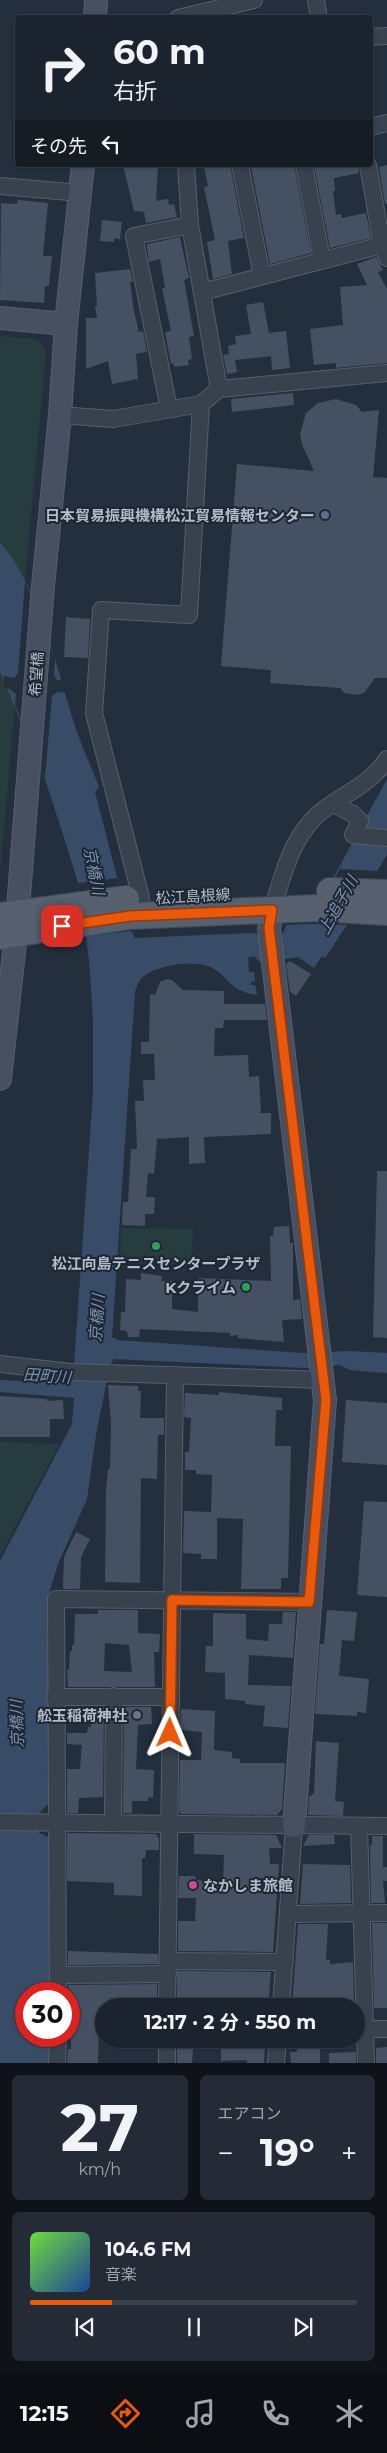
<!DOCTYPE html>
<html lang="ja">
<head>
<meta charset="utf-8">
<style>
	body { margin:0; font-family:Montserrat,"Noto Sans JP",sans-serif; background:#242b36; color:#f1f3f6; height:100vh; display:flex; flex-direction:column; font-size:19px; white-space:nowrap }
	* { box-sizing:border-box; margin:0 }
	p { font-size:16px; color:#a0a4aa }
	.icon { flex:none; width:28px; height:28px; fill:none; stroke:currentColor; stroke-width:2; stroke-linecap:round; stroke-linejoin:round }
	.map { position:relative; height:2063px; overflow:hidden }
	.sheet { display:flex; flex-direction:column; gap:12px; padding:12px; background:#0f1319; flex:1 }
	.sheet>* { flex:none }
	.hud { position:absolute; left:15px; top:15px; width:358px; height:152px; border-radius:5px; box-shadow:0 1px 4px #0004,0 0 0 1px #39404a; background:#1b232e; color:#f1f3f6; overflow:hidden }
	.speed { position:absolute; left:15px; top:1982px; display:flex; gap:10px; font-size:25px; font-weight:700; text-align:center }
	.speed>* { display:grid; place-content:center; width:65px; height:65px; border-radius:50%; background:#1b232e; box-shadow:0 1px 4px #0004,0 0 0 1px #39404a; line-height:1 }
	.speed .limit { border:8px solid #d22; background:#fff; color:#111 }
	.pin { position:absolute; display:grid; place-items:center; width:42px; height:42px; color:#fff; margin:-21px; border-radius:10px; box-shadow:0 2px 8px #0006 }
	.me { position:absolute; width:55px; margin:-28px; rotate:1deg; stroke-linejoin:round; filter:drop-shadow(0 0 4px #0008) }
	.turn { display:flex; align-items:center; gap:18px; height:105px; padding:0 15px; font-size:22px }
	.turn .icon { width:65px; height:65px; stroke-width:2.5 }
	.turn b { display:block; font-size:35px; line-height:42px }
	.then { display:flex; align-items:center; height:48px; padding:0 15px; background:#0003; gap:10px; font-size:19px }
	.big { font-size:38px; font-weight:700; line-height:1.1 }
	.sheet .tile { flex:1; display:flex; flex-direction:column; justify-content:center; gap:8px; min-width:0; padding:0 18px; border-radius:8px; background:#242b36 }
	.sheet .dial { align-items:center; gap:0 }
	.dial b { font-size:65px; line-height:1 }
	.song { display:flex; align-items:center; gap:15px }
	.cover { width:60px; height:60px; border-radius:8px; background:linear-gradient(135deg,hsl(100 70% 55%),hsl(220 70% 35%)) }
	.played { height:5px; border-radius:2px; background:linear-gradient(90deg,#ea580c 25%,#39404a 25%) }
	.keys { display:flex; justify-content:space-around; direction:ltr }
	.heat { display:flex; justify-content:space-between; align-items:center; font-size:28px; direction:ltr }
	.sheet .tiles { flex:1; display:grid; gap:12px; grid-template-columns:1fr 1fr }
	.tile:last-child { grid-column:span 2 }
	.trip { position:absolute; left:95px; top:1998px; width:270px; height:50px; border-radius:25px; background:#1b232e; box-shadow:0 1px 4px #0004,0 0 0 1px #39404a; font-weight:700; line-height:50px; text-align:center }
	.tab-bar { display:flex; height:80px; justify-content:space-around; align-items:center; background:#0b0e12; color:#a0a4aa }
	.tab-bar .icon { width:35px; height:35px }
	.tab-bar .on { color:#ea580c }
	.tab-bar b { font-size:22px; color:#f1f3f6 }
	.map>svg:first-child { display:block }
	.green { fill:#263c3f }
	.water { fill:#394c67 }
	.pier { fill:#242f3e }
	.building { fill:#455162; fill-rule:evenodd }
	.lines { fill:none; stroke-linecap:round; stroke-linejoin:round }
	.street-casing { stroke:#565f6c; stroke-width:18 }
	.secondary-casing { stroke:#565f6c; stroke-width:24 }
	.primary-casing { stroke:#414a57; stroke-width:28 }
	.street { stroke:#38414e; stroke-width:16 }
	.secondary { stroke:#465061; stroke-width:22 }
	.primary { stroke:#56606e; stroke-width:26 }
	.route-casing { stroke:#983908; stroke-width:12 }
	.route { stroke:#ea580c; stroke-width:9 }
	.service-dot { fill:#5c6f8a; stroke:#1d2633; stroke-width:2 }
	.leisure-dot { fill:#2e9e5b; stroke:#1d2633; stroke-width:2 }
	.worship-dot { fill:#6b7280; stroke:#1d2633; stroke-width:2 }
	.hotel-dot { fill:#d1479c; stroke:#1d2633; stroke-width:2 }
	.labels { text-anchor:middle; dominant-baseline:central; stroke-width:4; stroke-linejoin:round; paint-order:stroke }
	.poi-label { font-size:15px; font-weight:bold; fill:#b4bcc9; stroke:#1d2633; text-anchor:end }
	.street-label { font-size:15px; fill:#b4bcc9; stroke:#1d2633 }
	.water-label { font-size:16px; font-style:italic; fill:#7c92b1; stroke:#1d2633 }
</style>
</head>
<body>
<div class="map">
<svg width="387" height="2063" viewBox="0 0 387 2063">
	<rect width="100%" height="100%" fill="#242f3e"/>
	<g class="green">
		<path d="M0 336 37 339 44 347 46 353 25 581 4 677V688L12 689 16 693 0 873Z"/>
		<path d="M121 1228 193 1229 192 1264 120 1263Z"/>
		<path d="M0 1442 59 1444 0 1556Z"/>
	</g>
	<path class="water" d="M0 542C38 585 57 668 74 723 81 745 91 766 99 787L95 792 131 931 135 938 250 933 281 937 287 925 308 924 387 779V854L347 925 325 958 322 956 314 968 298 957 261 963 254 956 248 958 249 972H254L255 981 251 982V985H255L257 995C227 991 229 974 208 966 192 960 158 965 144 976 139 980 137 986 135 992L112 1337 118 1340 302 1353 349 1351 387 1353V1373L350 1370 340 1365 305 1368 114 1359 110 1365 96 1435 87 1499 58 1564 49 1593 50 1802 39 1813V1833L50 1838V1994H26V2036H50V2063H0V1561L72 1424 74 1398 0 1392V1380L67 1383 73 1380 93 1093V1019L89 959 78 883 68 850 45 779 0 672Z"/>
	<g class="pier">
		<path d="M25 581 55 659 54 675 57 680 65 681 67 690V693L57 692 52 696 45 779 15 705 16 694 4 685V676L14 678 18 673Z"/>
		<path d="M342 865 341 869 378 871 347 925 308 924Z"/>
		<path d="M117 878 131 931 87 936 78 883Z"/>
	</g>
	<g class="building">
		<path d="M123 165H158L156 201 168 199 169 205 174 204 177 217 146 223 144 212 134 211Z"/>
		<path d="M214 165H230L244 238 228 241 232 274 213 279 207 242 215 240 204 187 208 186 204 167Z"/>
		<path d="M263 165H294L311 253 270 264 251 167Z"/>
		<path d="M314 165H358L359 173 334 178 335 191H333L336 215 341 214 342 218 366 213 371 238 330 248Z"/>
		<path d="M387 165V204H385L379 167Z"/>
		<path d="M18 200 48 203 43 256H52L49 286H45L44 303 0 300 1 203 17 204Z"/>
		<path d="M102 220 122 222 120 239 114 238V242L100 241Z"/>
		<path d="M180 237 189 278 184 280 194 336 189 337 192 359 188 360 189 365 174 367 173 363 171 364 165 332 171 331 162 288H165L160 259 149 262 147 247V244Z"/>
		<path d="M376 257 383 270 378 272 387 289V363L336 368V363L314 365 310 329 343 325 340 287 367 285 357 264Z"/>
		<path d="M130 269 133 282H130L134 311 139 332 143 331 147 352 136 354 138 379 112 384 108 361 86 369V318H97L95 306H97L95 273Z"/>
		<path d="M263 302 269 333 286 331 290 368 272 370 271 356 235 360 237 372 227 374 223 355 229 354 228 346 236 344 235 336 251 334 246 305Z"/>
		<path d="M293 393 294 405 232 412 231 399Z"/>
		<path d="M336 399 356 405 362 412 379 410 373 477 387 478V678H375L364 693 358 695 344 693 340 688 270 683 271 670 221 666 237 464 314 471 302 444 300 434 306 413 318 403Z"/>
		<path d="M66 617 90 619 88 658 64 657Z"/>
		<path d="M290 961 311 974 296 996 290 992 286 964Z"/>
		<path d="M167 979 172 980 183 990 224 991V1004H265L267 1020H224L223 1028H215L214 1056 248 1055 249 1077 259 1076 261 1113H271V1134L204 1137 205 1163 189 1164V1137L157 1139 154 1174 148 1173 146 1197H155L154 1214H145V1226L122 1225 123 1202H128L131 1149H137L135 1101H144L143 1080H155L154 1054H141V1042H149L150 994 155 995 160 982Z"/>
		<path d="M377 1171H387V1338L373 1337Z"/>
		<path d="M289 1226 290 1243H293V1300L300 1299 302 1319 282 1320 284 1342 238 1338V1335L230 1336V1333L140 1329 139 1337H128L127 1331 120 1330 121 1312H125L126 1279 141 1280V1273L162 1276 161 1281H172V1309L198 1312V1278L271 1281 270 1236H273L274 1227Z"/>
		<path d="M108 1385 138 1386V1391H141L140 1418H164V1435H158L157 1479 141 1478 140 1583 105 1582 106 1490 108 1469H110L111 1424Z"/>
		<path d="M219 1392 282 1398V1410H276L275 1446H291L288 1578H281V1589H241L243 1519 217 1518V1559H201V1554L183 1553 184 1511 211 1512 212 1475 196 1474V1470H185V1452H189L191 1418 184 1417 185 1393 219 1395Z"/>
		<path d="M0 1396 47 1399V1401L63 1400 64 1419H50V1437H0Z"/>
		<path d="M346 1400 387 1403V1465L342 1462Z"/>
		<path d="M364 1501 387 1502V1597L357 1595Z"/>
		<path d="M76 1532 90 1539 81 1557 80 1589H63L64 1557Z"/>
		<path d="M98 1610H138V1633L160 1634 159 1652H154L155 1687H68L67 1669 69 1670 70 1651H72V1645H74L75 1614H98ZM105 1643 129 1645 132 1672 104 1671Z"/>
		<path d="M327 1610 357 1612 354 1641 342 1640 339 1676 369 1679 366 1713 357 1712V1716L315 1714 320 1644H324Z"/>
		<path d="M283 1612H296L293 1658 249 1655 248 1685 291 1686 288 1728 263 1726 265 1706 245 1704V1701L225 1699V1673L205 1672 206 1646H213V1613L246 1614V1639L268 1641 269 1624H282Z"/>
		<path d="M91 1707H104L103 1797 79 1798 78 1813H67V1769H80L82 1745 67 1744V1733H87L88 1727H91Z"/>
		<path d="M124 1707H151L152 1724 138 1725 136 1769 154 1770 153 1798 148 1797V1801H132V1813H123Z"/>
		<path d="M181 1709 215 1711 214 1750 232 1752V1758L240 1759V1763H285L282 1809 277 1815 181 1814 179 1811 180 1760H201L202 1732 180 1730Z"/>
		<path d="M316 1741 339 1743 335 1801 344 1802 343 1816 308 1815 309 1797 314 1793Z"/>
		<path d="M67 1833 156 1834 159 1839V1850H146L145 1858H142V1896L114 1895V1883L67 1881Z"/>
		<path d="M194 1834 276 1835 282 1848H269L270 1864H279L273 1952 178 1951V1921H195L196 1898H178L179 1876H195L196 1880 223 1882 224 1855 194 1854Z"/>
		<path d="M309 1835H334L335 1844 303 1846Z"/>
		<path d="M372 1836H383V1867H387V1881H383L385 1903H371L370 1845H372Z"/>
		<path d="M303 1864 350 1865 351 1903 300 1904Z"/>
		<path d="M372 1923H387V2008H374Z"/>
		<path d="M298 1924H328L326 1960H330V1964L353 1962 354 2006H292Z"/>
		<path d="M68 1951 158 1954V1964L68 1965Z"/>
		<path d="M177 1971 271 1972 268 2006H177Z"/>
		<path d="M157 1984V2003L134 2002V1999L110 1998V2006H104V2016L101 2017V2026L99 2025 98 2063H67L68 2049H71V2031L68 1985Z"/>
		<path d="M296 2039H320V2063H291L290 2052H297Z"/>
		<path d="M255 2041 265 2042 264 2063H247V2060L221 2061V2042Z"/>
		<path d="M387 2047V2063H376V2048Z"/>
		<path d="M177 2049H193L192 2063H177Z"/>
		<path d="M356 2052V2063H329V2053Z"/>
	</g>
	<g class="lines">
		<defs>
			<g id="street">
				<path d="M316 0 319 18"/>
				<path d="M178 18 254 0"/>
				<path d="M370 37 387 36"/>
				<path d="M370 127 387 123"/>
				<path d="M186 165 190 225 219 389"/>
				<path d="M240 165 262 276"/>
				<path d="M304 165 322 260"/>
				<path d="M368 165 382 245 387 258"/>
				<path d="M0 186 81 193"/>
				<path d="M202 292 382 245"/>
				<path d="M169 409 134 236 190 225"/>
				<path d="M60 415 113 419 201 404 219 389 387 373"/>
				<path d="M333 804 353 814 360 821 353 835 387 838"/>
				<path d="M141 898 94 713 101 610 189 615 201 404"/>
				<path d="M272 910C284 872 292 832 327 807 349 792 372 782 387 759"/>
				<path d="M0 1364 71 1372 324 1380"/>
				<path d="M55 1697H171"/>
				<path d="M0 1822 387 1826"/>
				<path d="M113 1822 114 1696"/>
				<path d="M359 1826 366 2063"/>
				<path d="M288 1914 387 1913"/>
				<path d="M168 1961 285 1962"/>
				<path d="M58 1975 168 1974"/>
				<path d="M58 1994 56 1599 309 1602"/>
				<path d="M167 2006 175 1375"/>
				<path d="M281 2006 294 1826"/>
				<path d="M356 2029H387"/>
				<path d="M167 2039H199"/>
				<path d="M57 2063 58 2036"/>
				<path d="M167 2063V2039"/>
				<path d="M276 2063 278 2039"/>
			</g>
			<g id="secondary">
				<path d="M95 18 96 0"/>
				<path d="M0 318 66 324"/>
				<path d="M272 910 269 929 325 1400 294 1826"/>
				<path d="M0 1079 16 934 43 586 60 415 66 324 83 165"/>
			</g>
			<g id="primary">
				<path d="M330 891 387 893"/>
				<path d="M0 916 126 899"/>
				<path d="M0 936 130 916 317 908 387 912"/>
			</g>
		</defs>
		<use href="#street" class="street-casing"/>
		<use href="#secondary" class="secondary-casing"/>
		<use href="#primary" class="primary-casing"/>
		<use href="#street" class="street"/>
		<use href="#secondary" class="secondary"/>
		<use href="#primary" class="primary"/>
	</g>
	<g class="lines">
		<defs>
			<path id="route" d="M62 926 130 916 272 910 269 928 326 1400 309 1602 172 1600 170 1733"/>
		</defs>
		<use href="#route" class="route-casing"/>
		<use href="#route" class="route"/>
	</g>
	<circle class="service-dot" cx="325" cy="515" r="5"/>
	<g class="leisure-dot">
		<circle cx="156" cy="1246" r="5"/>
		<circle cx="246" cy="1287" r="5"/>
	</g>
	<circle class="worship-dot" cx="137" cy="1715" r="5"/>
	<circle class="hotel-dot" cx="193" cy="1885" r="5"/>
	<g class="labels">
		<g class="poi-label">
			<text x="315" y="515">日本貿易振興機構松江貿易情報センター</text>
			<text x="156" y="1263" text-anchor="middle">松江向島テニスセンタープラザ</text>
			<text x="236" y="1287">Kクライム</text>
			<text x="127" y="1715">舩玉稲荷神社</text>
			<text x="203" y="1885" text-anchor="start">なかしま旅館</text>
		</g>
		<g class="street-label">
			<text transform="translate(36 674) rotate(-86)">希望橋</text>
			<text transform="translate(193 896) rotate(-3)">松江島根線</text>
		</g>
		<g class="water-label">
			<text transform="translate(94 871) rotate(79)">京橋川</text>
			<text transform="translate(338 905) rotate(-61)">上追子川</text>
			<text transform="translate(97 1318) rotate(-86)">京橋川</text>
			<text transform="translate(47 1376) rotate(4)">田町川</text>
			<text transform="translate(17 1724) rotate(-92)">京橋川</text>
		</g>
	</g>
</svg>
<div class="speed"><div class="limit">30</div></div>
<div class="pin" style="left:62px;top:926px;background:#d93025"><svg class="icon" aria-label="arrive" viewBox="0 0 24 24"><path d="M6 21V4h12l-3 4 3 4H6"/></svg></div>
<svg class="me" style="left:170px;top:1733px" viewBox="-20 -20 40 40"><path d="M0-17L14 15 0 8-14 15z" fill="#ea580c" stroke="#fff" stroke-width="4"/></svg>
<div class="trip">12:17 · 2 分 · 550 m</div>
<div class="hud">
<div class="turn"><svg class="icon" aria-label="right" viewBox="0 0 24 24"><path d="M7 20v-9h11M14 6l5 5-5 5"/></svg><div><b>60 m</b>右折</div></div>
<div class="then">その先<svg class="icon" aria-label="left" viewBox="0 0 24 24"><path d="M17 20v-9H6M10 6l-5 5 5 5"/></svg></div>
</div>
</div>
<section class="sheet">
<div class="tiles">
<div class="tile dial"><b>27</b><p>km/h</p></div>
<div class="tile"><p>エアコン</p>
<div class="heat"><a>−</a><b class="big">19°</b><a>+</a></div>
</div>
<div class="tile">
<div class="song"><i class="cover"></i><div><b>104.6 FM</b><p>音楽</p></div></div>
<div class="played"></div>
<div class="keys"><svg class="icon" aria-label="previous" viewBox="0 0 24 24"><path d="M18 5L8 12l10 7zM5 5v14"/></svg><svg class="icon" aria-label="pause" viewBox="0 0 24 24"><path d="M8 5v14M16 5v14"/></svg><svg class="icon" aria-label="next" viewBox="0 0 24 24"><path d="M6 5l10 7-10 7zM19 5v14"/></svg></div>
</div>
</div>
</section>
<nav class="tab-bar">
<b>12:15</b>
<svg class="icon on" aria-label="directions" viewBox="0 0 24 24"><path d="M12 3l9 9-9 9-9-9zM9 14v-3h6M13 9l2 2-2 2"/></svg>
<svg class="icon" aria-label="music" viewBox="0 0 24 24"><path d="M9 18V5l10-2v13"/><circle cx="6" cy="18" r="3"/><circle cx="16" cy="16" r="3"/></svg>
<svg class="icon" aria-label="phone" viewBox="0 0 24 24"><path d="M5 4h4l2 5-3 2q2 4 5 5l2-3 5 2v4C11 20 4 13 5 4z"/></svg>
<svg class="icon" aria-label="climate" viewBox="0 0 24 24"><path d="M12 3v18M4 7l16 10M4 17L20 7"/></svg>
</nav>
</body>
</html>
